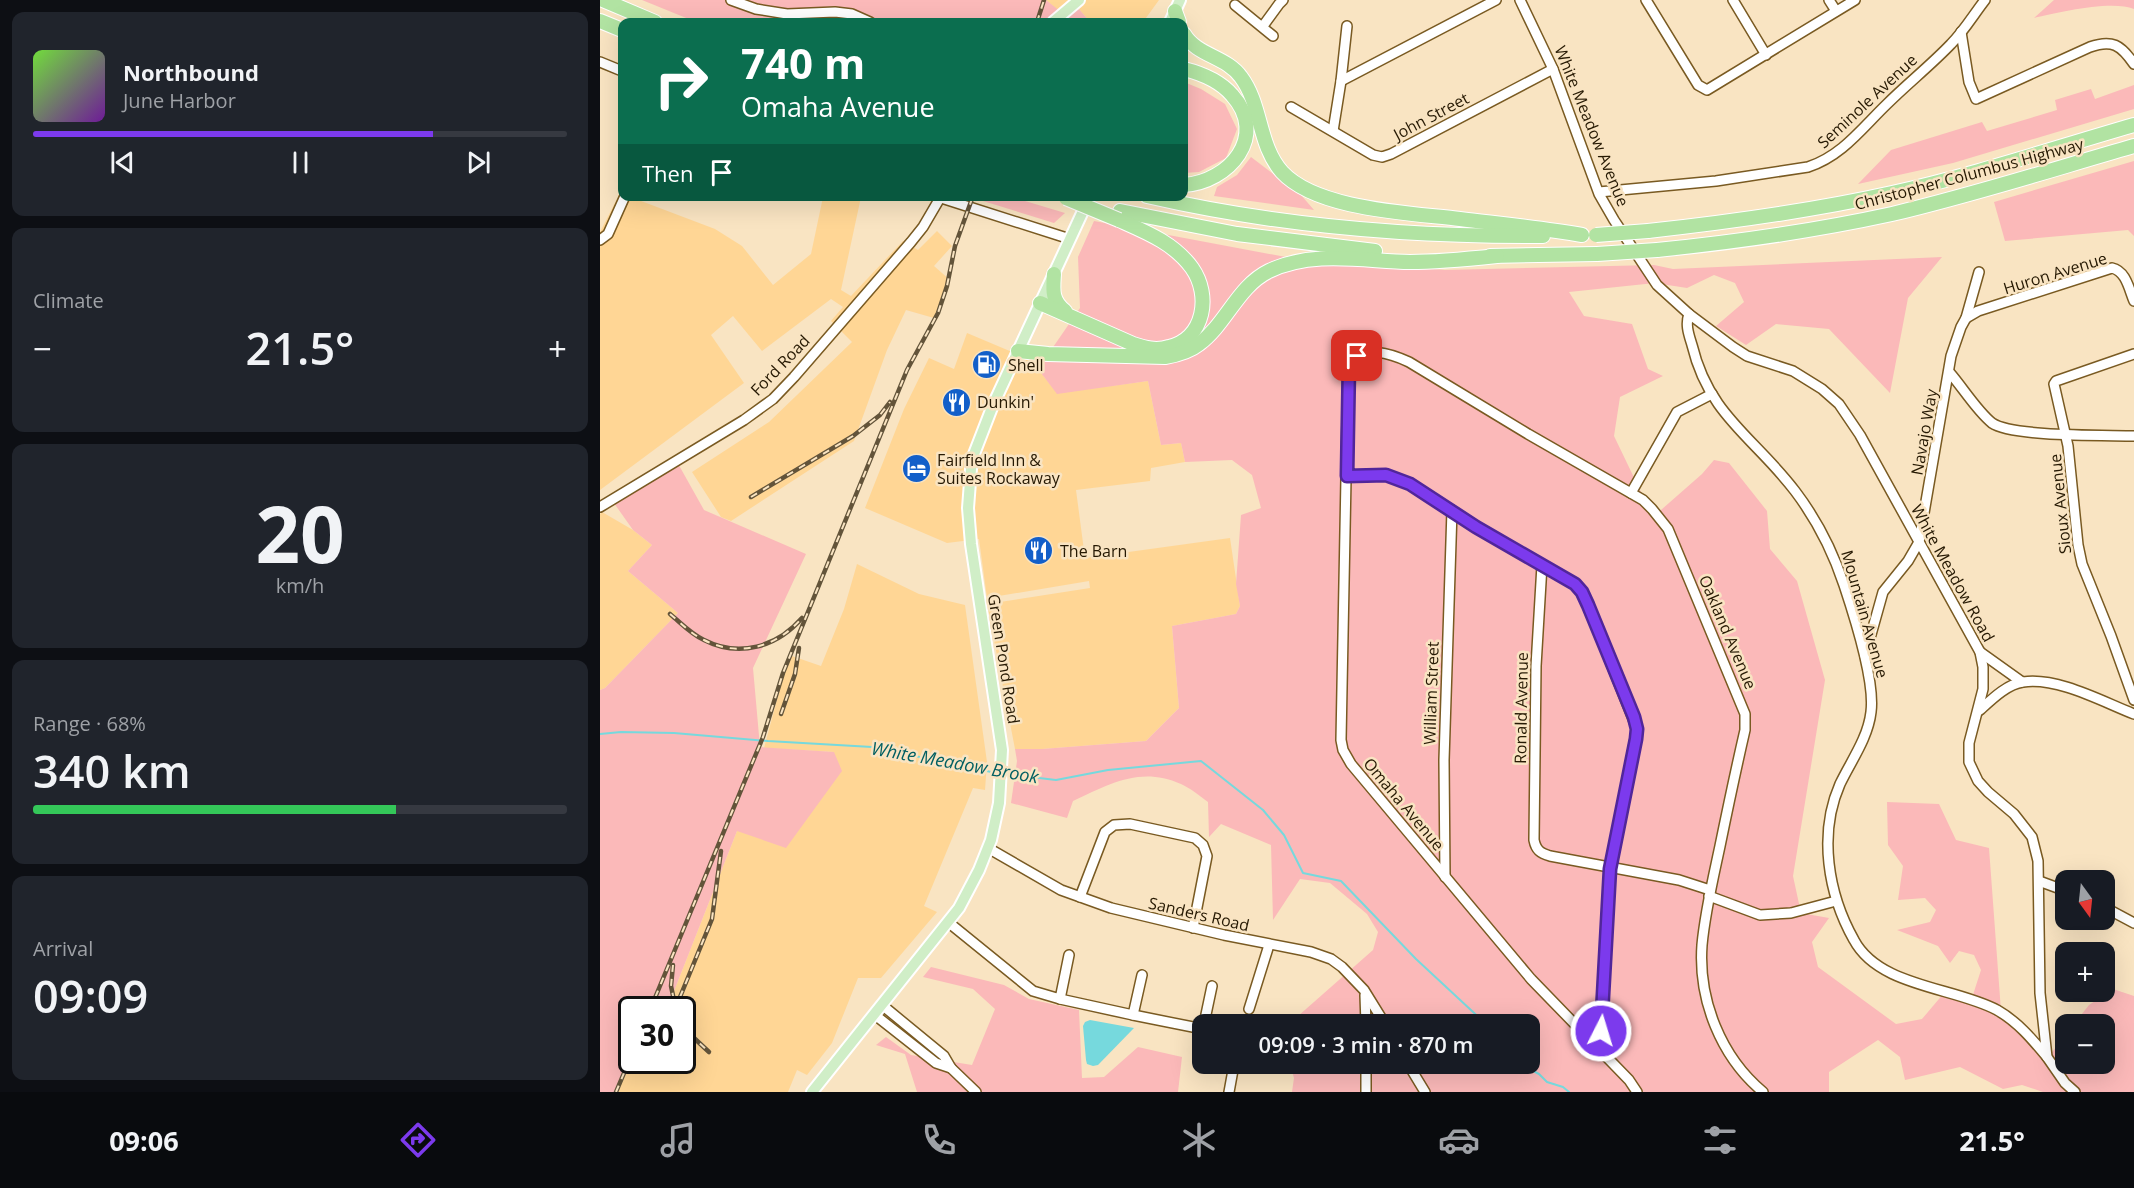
<!DOCTYPE html>
<html lang="en">
<head>
<meta charset="utf-8">
<style>
	body { margin:0; font-family:"Open Sans",sans-serif; background:#20242c; color:#f1f3f6; height:100vh; display:flex; flex-direction:column; font-size:22px; white-space:nowrap }
	* { box-sizing:border-box; margin:0 }
	p { font-size:20px; color:#9ea1a6 }
	.icon { flex:none; width:33px; height:33px; fill:none; stroke:currentColor; stroke-width:2; stroke-linecap:round; stroke-linejoin:round }
	.map { position:relative; flex:1; overflow:hidden }
	.details { display:flex; flex-direction:column; gap:12px; padding:12px; background:#0d0f14; width:600px }
	.details>* { flex:none }
	.guide { position:absolute; left:18px; top:18px; width:570px; height:183px; border-radius:12px; box-shadow:0 6px 24px #0002; background:#0b6e4f; color:#fff; overflow:hidden }
	.needle { width:39px; rotate:165deg }
	.controls { position:absolute; left:1455px; top:870px; display:grid; gap:12px }
	.controls a { display:grid; place-items:center; width:60px; height:60px; border-radius:12px; background:#171b24; box-shadow:0 6px 24px #0002; font-size:30px }
	.speed { position:absolute; left:18px; top:996px; display:flex; gap:12px; font-size:30px; font-weight:700; text-align:center }
	.speed>* { display:grid; place-content:center; width:78px; height:78px; border-radius:50%; background:#171b24; box-shadow:0 6px 24px #0002; line-height:1 }
	.speed .limit { border:3px solid #111; border-radius:9px; background:#fff; color:#111 }
	.pin { position:absolute; display:grid; place-items:center; width:51px; height:51px; color:#fff; margin:-26px; border-radius:12px; box-shadow:0 3px 9px #0006 }
	.me { position:absolute; width:66px; margin:-33px; rotate:5deg; stroke-linejoin:round; filter:drop-shadow(0 0 4px #0008) }
	.turn { display:flex; align-items:center; gap:21px; height:126px; padding:0 24px; font-size:27px }
	.turn .icon { width:78px; height:78px; stroke-width:2.5 }
	.turn b { display:block; font-size:42px; line-height:51px }
	.then { display:flex; align-items:center; height:57px; padding:0 24px; background:#0003; gap:12px; font-size:22px }
	.big { font-size:45px; font-weight:600; line-height:1.1 }
	.details .widget { flex:1; display:flex; flex-direction:column; justify-content:center; gap:9px; min-width:0; padding:0 21px; border-radius:12px; background:#20242c }
	.details .dial { align-items:center; gap:0 }
	.dial b { font-size:78px; line-height:1 }
	.song { display:flex; align-items:center; gap:18px }
	.cover { width:72px; height:72px; border-radius:9px; background:linear-gradient(135deg,hsl(100 70% 55%),hsl(280 70% 35%)) }
	.played { height:6px; border-radius:3px; background:linear-gradient(90deg,#7c3aed 75%,#363941 75%) }
	.keys { display:flex; justify-content:space-around; direction:ltr }
	.heat { display:flex; justify-content:space-between; align-items:center; font-size:33px; direction:ltr }
	.charge { height:9px; border-radius:4px; background:linear-gradient(90deg,#34c759 68%,#363941 0) }
	.trip { position:absolute; left:592px; top:1014px; width:348px; height:60px; border-radius:12px; background:#171b24; box-shadow:0 6px 24px #0002; font-weight:600; line-height:60px; text-align:center }
	.menu { display:flex; height:96px; justify-content:space-around; align-items:center; background:#090b0e; color:#9ea1a6 }
	.menu .icon { width:42px; height:42px }
	.menu .selected { color:#7c3aed }
	.menu b { font-size:27px; color:#f1f3f6 }
	main { display:flex; flex:1; min-height:0 }
	.map>svg:first-child { display:block }
	.built { fill:#ffd695 }
	.green { fill:#fbb9b9 }
	.water { fill:#76d9dd }
	.lines { fill:none; stroke-linecap:round; stroke-linejoin:round }
	.stream { stroke:#76d9dd; stroke-width:2 }
	.minor-casing { stroke:#795a22; stroke-width:12 }
	.major-casing { stroke:#fff; stroke-width:14 }
	.highway-casing { stroke:#fff; stroke-width:16 }
	.minor { stroke:#fff; stroke-width:9 }
	.major { stroke:#d0eec7; stroke-width:10 }
	.highway { stroke:#b1e3a2; stroke-width:14 }
	.rail-casing { stroke:#63543a; stroke-width:4.5 }
	.rail { stroke:#f9e4c2; stroke-width:2; stroke-dasharray:7; stroke-linecap:butt }
	.highway-bridge-casing { stroke:#fff; stroke-width:16; stroke-linecap:butt }
	.highway-bridge { stroke:#b1e3a2; stroke-width:14 }
	.route-casing { stroke:#51269a; stroke-width:15 }
	.route { stroke:#7c3aed; stroke-width:10 }
	.labels { text-anchor:middle; dominant-baseline:central; stroke-width:5; stroke-linejoin:round; paint-order:stroke }
	.street-label { font-size:16px; fill:#261903; stroke:#f9e4c2 }
	.poi-label { font-size:16px; fill:#261903; stroke:#f9e4c2; text-anchor:start }
	.water-label { font-size:18px; font-style:italic; fill:#025f62; stroke:#f9e4c2 }
</style>
</head>
<body>
<main>
<section class="details">
<div class="widget">
<div class="song"><i class="cover"></i><div><b>Northbound</b><p>June Harbor</p></div></div>
<div class="played"></div>
<div class="keys"><svg class="icon" aria-label="previous" viewBox="0 0 24 24"><path d="M18 5L8 12l10 7zM5 5v14"/></svg><svg class="icon" aria-label="pause" viewBox="0 0 24 24"><path d="M8 5v14M16 5v14"/></svg><svg class="icon" aria-label="next" viewBox="0 0 24 24"><path d="M6 5l10 7-10 7zM19 5v14"/></svg></div>
</div>
<div class="widget"><p>Climate</p>
<div class="heat"><a>−</a><b class="big">21.5°</b><a>+</a></div>
</div>
<div class="widget dial"><b>20</b><p>km/h</p></div>
<div class="widget"><p>Range · 68%</p><b class="big">340 km</b><div class="charge"></div></div>
<div class="widget"><p>Arrival</p><b class="big">09:09</b></div>
</section>
<div class="map">
<svg width="1534" height="1092" viewBox="0 0 1534 1092">
	<rect width="100%" height="100%" fill="#f9e4c2"/>
	<g class="built">
		<path d="M446 0H559L543 22H490L473 2 461 13Z"/>
		<path d="M20 193 115 229 142 246 173 285 211 254 223 197H261L241 290 251 296 303 241 318 250 337 231 352 246 334 266 350 280 334 318 306 310 287 350 254 441 131 521 121 517 92 472 169 422 252 342 231 321 243 307 231 299 162 351 133 316 111 335 144 383 0 490V232Z"/>
		<path d="M367 333 431 360 457 393 548 381 561 445 581 443 585 462 551 468 550 481 476 490 485 558 630 538 640 606 636 614 572 626 579 708 546 741 442 749H415L387 604 490 588 489 581 387 598 379 539 347 543 265 508 304 409 329 358 354 369Z"/>
		<path d="M2 512 33 530 52 545 28 571 78 613 5 688 0 690V514Z"/>
		<path d="M257 564 319 594 365 605 387 762 385 790 373 788 324 906 337 912 281 978H258L232 1043 207 1075 197 1070 188 1092H18L31 1059 32 1060H82V1010L53 1009 54 1005 67 1009 137 831 234 752 164 748 189 655 221 666 244 609Z"/>
	</g>
	<g class="green">
		<path d="M42 0H446L461 12 473 2 490 22H96Z"/>
		<path d="M1454 0H1534V9C1512 0 1459 12 1434 18Z"/>
		<path d="M584 82 601 89 625 104 637 129 626 158 599 172 584 173Z"/>
		<path d="M1534 85V109L1353 163 1258 184 1291 150 1382 122 1387 131 1457 110 1455 100 1491 89 1495 99Z"/>
		<path d="M651 157 701 195 714 210 614 196 617 187 637 175Z"/>
		<path d="M1534 161V236L1528 230 1405 241 1394 202Z"/>
		<path d="M370 197H412L465 213 454 223Z"/>
		<path d="M494 221 686 257 845 270 1054 265 1073 269 1342 257 1308 298 1290 393 1229 329 1176 324 1146 345 1116 326 1144 302 1135 283 1114 275 1087 288 1055 283 969 292 984 316 1032 324 1048 369 1063 376 1020 397 1014 436 1053 517 1102 474 1114 460 1129 463 1167 511 1170 549 1197 581 1225 680 1193 876 1201 913 1229 918 1212 942 1218 967 1296 1024 1322 1019 1344 993 1371 1001 1381 970 1374 955 1359 951 1350 963 1338 946 1297 930 1330 922 1336 910 1325 898 1298 900 1303 866 1288 845 1287 802 1339 804 1356 840 1389 848 1401 1011 1447 1059 1465 1035 1466 1064H1504V1024H1474L1489 1005 1513 989 1534 996V1092H1443L1422 1085 1403 1089 1360 1067 1305 1080 1300 1057 1278 1040 1229 1072V1092H692L694 1078 690 1064H930V1024H689L773 950 778 932 767 914 730 883 700 879 673 920 671 845 621 824 609 837 608 802C600 796 590 788 581 784 540 766 510 784 473 801L467 818 411 803 417 761 415 749H442L546 741 579 708 572 626 636 614 640 606 636 584 641 515 661 508 652 475 632 460 585 462 581 443 561 445 548 381 457 394 438 369 480 308 478 257Z"/>
		<path d="M76 460 104 510 206 554 153 668 160 747 234 752 242 771 186 848 137 831 67 1009 55 1005 53 1009 32 1010 31 1059 18 1092H0V690L5 688 78 613 28 571 52 545 33 530 9 496Z"/>
		<path d="M331 967 404 985 429 999 479 1010 482 1078 504 1077 538 1047 582 1057 578 1092H317L305 1054 276 1045 286 1037 311 1055 372 1065 395 1009 373 989 323 977Z"/>
	</g>
	<path class="water" d="M490 1020 534 1028 498 1065 493 1066 487 1064 486 1060 483 1026 485 1022Z"/>
	<g class="lines">
		<g class="stream">
			<path d="M0 734 21 732 74 733 168 741 272 747 396 773"/>
			<path d="M405 774 456 780 508 770 601 761 663 810 684 835 703 873 741 881 816 959 886 1024"/>
			<path d="M920 1064 939 1074 947 1082 963 1087 969 1092"/>
		</g>
		<defs>
			<g id="minor">
				<path d="M131 0 156 9 187 14 235 12 252 14 270 22"/>
				<path d="M920 0 953 69 999 194 1014 220 1057 285 1089 314 1133 347 1147 356 1193 371 1222 389 1239 404 1260 435 1380 652 1383 667V689L1369 743V762L1378 781 1388 792 1414 814 1432 837 1438 861 1440 993 1447 1057 1465 1083 1475 1092"/>
				<path d="M1046 0 1098 85 1107 90 1255 0"/>
				<path d="M1133 0 1166 55"/>
				<path d="M1229 0 1236 11"/>
				<path d="M635 5 673 36"/>
				<path d="M663 26 679 4 683 0"/>
				<path d="M1361 32 1369 82 1376 99 1490 47C1512 39 1521 45 1534 64"/>
				<path d="M0 62 22 71"/>
				<path d="M741 81 896 0"/>
				<path d="M691 107 773 155 782 157 791 154 953 69"/>
				<path d="M733 131 741 81 747 26"/>
				<path d="M999 192 1116 181 1208 167C1242 156 1262 128 1287 104 1307 84 1331 65 1351 44 1364 31 1374 14 1385 0"/>
				<path d="M335 196 470 239"/>
				<path d="M0 240 8 234 25 196"/>
				<path d="M1089 314C1085 325 1089 335 1092 345 1109 416 1155 438 1195 491 1217 520 1233 552 1244 585 1254 615 1275 682 1271 712 1268 738 1251 761 1240 784 1218 834 1228 894 1254 940 1279 987 1354 987 1397 1010 1418 1022 1432 1039 1447 1057"/>
				<path d="M1366 318 1378 311 1512 268C1526 271 1529 289 1534 301"/>
				<path d="M1534 354 1456 381 1454 384 1468 446 1478 545 1482 564 1511 636 1534 700"/>
				<path d="M1350 373C1363 388 1377 411 1392 423 1412 437 1505 435 1534 436"/>
				<path d="M747 476 786 475 810 484 876 527 975 584 982 592 988 605 1037 729 1010 869 1002 1021 998 1047"/>
				<path d="M1031 493 1077 412 1112 394"/>
				<path d="M0 507 144 420 173 399 194 377 311 242 323 227 340 198"/>
				<path d="M942 565 936 666 934 840C936 850 940 853 950 856L1079 880 1110 890"/>
				<path d="M1380 652 1422 682"/>
				<path d="M1265 656 1283 592 1308 561 1319 542 1351 356 1361 327 1366 318 1379 272"/>
				<path d="M1380 710C1391 700 1407 684 1423 682 1458 677 1501 701 1534 714"/>
				<path d="M388 848 461 890 511 908 624 935 711 952 731 959 742 967 764 990 785 1024"/>
				<path d="M845 877 844 760 852 510"/>
				<path d="M1439 881 1466 891"/>
				<path d="M1109 896 1160 915 1191 913 1236 901"/>
				<path d="M480 897 505 832 514 825 530 824 595 838 603 845 607 856 593 928"/>
				<path d="M1504 907 1534 923"/>
				<path d="M348 922 433 991 460 999 469 955"/>
				<path d="M765 995 766 1024"/>
				<path d="M460 999 533 1015 542 975"/>
				<path d="M282 1005 344 1056 351 1068 376 1092"/>
				<path d="M649 1009 669 945"/>
				<path d="M275 1015 336 1063 351 1068"/>
				<path d="M533 1015 603 1029"/>
				<path d="M604 1024 612 986"/>
				<path d="M626 1064 633 1070 629 1092"/>
				<path d="M766 1064V1092"/>
				<path d="M808 1064 825 1092"/>
				<path d="M1037 1092 1029 1080 931 979 751 764 743 750 741 740 748 373 749 363C762 344 792 354 809 362L928 434 1043 500 1052 509 1068 529 1145 714V730C1136 769 1128 807 1120 846 1113 879 1105 912 1102 945 1098 1000 1121 1057 1163 1092"/>
			</g>
			<g id="major">
				<path d="M453 22 479 0"/>
				<path d="M570 22 580 0"/>
				<path d="M212 1092 359 908 379 870 391 840 399 803 402 750 371 544 368 508 371 469 374 454 393 405 490 196"/>
			</g>
			<g id="highway">
				<path d="M3 0 55 22"/>
				<path d="M575 11 579 22"/>
				<path d="M0 21 22 30"/>
				<path d="M584 34C597 56 626 56 641 77 662 105 658 145 682 172 717 210 811 213 860 219 901 224 942 228 982 235"/>
				<path d="M584 69C600 73 620 81 632 95 669 136 629 182 584 185"/>
				<path d="M547 196C677 226 809 237 943 236"/>
				<path d="M520 211 637 234 775 251"/>
				<path d="M1048 231C1130 222 1211 211 1292 193 1374 175 1454 148 1534 125"/>
				<path d="M1057 250C1136 242 1214 231 1292 214 1373 195 1454 169 1534 146"/>
				<path d="M890 256 997 254"/>
				<path d="M454 274C453 289 451 300 465 311"/>
				<path d="M440 303 533 344C545 348 556 351 569 347 605 338 611 295 592 268 574 243 546 232 519 220"/>
				<path d="M418 351 448 354 565 357C577 355 589 352 599 344 626 324 638 286 669 271 713 250 763 261 810 262 839 262 868 259 897 256"/>
			</g>
		</defs>
		<use href="#minor" class="minor-casing"/>
		<use href="#major" class="major-casing"/>
		<use href="#highway" class="highway-casing"/>
		<use href="#minor" class="minor"/>
		<use href="#major" class="major"/>
		<use href="#highway" class="highway"/>
		<defs>
			<g id="rail">
				<path d="M437 22 444 0"/>
				<path d="M151 497 253 436 280 415 290 402"/>
				<path d="M70 614C81 623 91 634 104 640 139 658 177 647 202 618"/>
				<path d="M181 714 195 674 199 648"/>
				<path d="M73 965 71 986 76 1010"/>
				<path d="M80 997 112 919 121 851"/>
				<path d="M50 1010 163 737 183 673 307 370 338 313 347 286 355 246 373 196"/>
				<path d="M82 1022 94 1038 109 1052"/>
				<path d="M16 1092 32 1054"/>
			</g>
		</defs>
		<use href="#rail" class="rail-casing"/>
		<use href="#rail" class="rail"/>
		<defs>
			<g id="highway-bridge">
				<path d="M466 198 519 220"/>
				<path d="M996 235 1048 231"/>
				<path d="M997 254 1057 250"/>
			</g>
		</defs>
		<use href="#highway-bridge" class="highway-bridge-casing"/>
		<use href="#highway-bridge" class="highway-bridge"/>
	</g>
	<g class="lines">
		<defs>
			<path id="route" d="M757 356 749 363 747 476 786 475 810 484 876 527 975 584 982 592 988 605 1034 717 1037 729 1036 739 1010 869 1001 1031"/>
		</defs>
		<use href="#route" class="route-casing"/>
		<use href="#route" class="route"/>
	</g>
	<defs>
		<symbol id="fuel-disc" viewBox="-11 -11 22 22"><circle r="9.5" fill="#135fc9" stroke="#f9e4c2"/><path d="M-5.5-6h7V0h2V4h1.3V-2.5L3-4.5l.8-.8L6-3V5H2.5V1h-1V6h-7ZM-4.2-4.7v3.2H.2V-4.7Z" fill="#fff"/></symbol>
		<symbol id="restaurant-disc" viewBox="-11 -11 22 22"><circle r="9.5" fill="#135fc9" stroke="#f9e4c2"/><path d="M-5-6h1v4h1v-4h1v4h1v-4h1v5L-1.5 .5V6h-2V.5L-5-1ZM5-6V6H3V1.5H1.5Q1.5-4 5-6Z" fill="#fff"/></symbol>
		<symbol id="hotel-disc" viewBox="-11 -11 22 22"><circle r="9.5" fill="#135fc9" stroke="#f9e4c2"/><path d="M-6-4.5h1.5V1H6V5H4.5V3h-9V5H-6ZM-4 0a1.8 1.8 0 1 1 3.6 0ZM.5 0V-2.5h3Q6-2.5 6 0Z" fill="#fff"/></symbol>
	</defs>
	<g fill-rule="evenodd">
		<use href="#fuel-disc" x="370" y="348" width="33" height="33"/>
		<use href="#restaurant-disc" x="340" y="386" width="33" height="33"/>
		<use href="#hotel-disc" x="300" y="452" width="33" height="33"/>
		<use href="#restaurant-disc" x="422" y="534" width="33" height="33"/>
	</g>
	<g class="labels">
		<g class="street-label">
			<text transform="translate(1267 101) rotate(-43)">Seminole Avenue</text>
			<text transform="translate(831 116) rotate(-28)">John Street</text>
			<text transform="translate(992 126) rotate(68)">White Meadow Avenue</text>
			<text transform="translate(1369 174) rotate(-15)">Christopher Columbus Highway</text>
			<text transform="translate(1455 273) rotate(-17)">Huron Avenue</text>
			<text transform="translate(180 365) rotate(-46)">Ford Road</text>
			<text transform="translate(1324 432) rotate(-80)">Navajo Way</text>
			<text transform="translate(1460 504) rotate(-96)">Sioux Avenue</text>
			<text transform="translate(1353 573) rotate(61)">White Meadow Road</text>
			<text transform="translate(1265 614) rotate(74)">Mountain Avenue</text>
			<text transform="translate(1128 632) rotate(67)">Oakland Avenue</text>
			<text transform="translate(404 659) rotate(81)">Green Pond Road</text>
			<text transform="translate(831 693) rotate(-88)">William Street</text>
			<text transform="translate(921 708) rotate(-89)">Ronald Avenue</text>
			<text transform="translate(804 804) rotate(50)">Omaha Avenue</text>
			<text transform="translate(599 914) rotate(13)">Sanders Road</text>
		</g>
		<g class="poi-label">
			<text x="408" y="365">Shell</text>
			<text x="377" y="402">Dunkin'</text>
			<text x="337" y="460">Fairfield Inn &amp;<tspan x="337" dy="18">Suites Rockaway</tspan></text>
			<text x="460" y="551">The Barn</text>
		</g>
		<g class="water-label">
			<text transform="translate(355 762) rotate(10)">White Meadow Brook</text>
		</g>
	</g>
</svg>
<div class="controls">
<a><svg class="needle" viewBox="-14 -14 28 28"><path d="M0-13l5 13h-10z" fill="#e53935"/><path d="M0 13l5-13h-10z" fill="#9ea1a6"/></svg></a>
<a>+</a>
<a>−</a>
</div>
<div class="speed"><div class="limit">30</div></div>
<div class="pin" style="left:757px;top:356px;background:#d93025"><svg class="icon" aria-label="arrive" viewBox="0 0 24 24"><path d="M6 21V4h12l-3 4 3 4H6"/></svg></div>
<svg class="me" style="left:1001px;top:1031px" viewBox="-20 -20 40 40"><circle r="17" fill="#7c3aed" stroke="#fff" stroke-width="3"/><path d="M0-11L8 9 0 5-8 9z" fill="#fff"/></svg>
<div class="trip">09:09 · 3 min · 870 m</div>
<div class="guide">
<div class="turn"><svg class="icon" aria-label="right" viewBox="0 0 24 24"><path d="M7 20v-9h11M14 6l5 5-5 5"/></svg><div><b>740 m</b>Omaha Avenue</div></div>
<div class="then">Then<svg class="icon" aria-label="arrive" viewBox="0 0 24 24"><path d="M6 21V4h12l-3 4 3 4H6"/></svg></div>
</div>
</div>
</main>
<nav class="menu">
<b>09:06</b>
<svg class="icon selected" aria-label="directions" viewBox="0 0 24 24"><path d="M12 3l9 9-9 9-9-9zM9 14v-3h6M13 9l2 2-2 2"/></svg>
<svg class="icon" aria-label="music" viewBox="0 0 24 24"><path d="M9 18V5l10-2v13"/><circle cx="6" cy="18" r="3"/><circle cx="16" cy="16" r="3"/></svg>
<svg class="icon" aria-label="phone" viewBox="0 0 24 24"><path d="M5 4h4l2 5-3 2q2 4 5 5l2-3 5 2v4C11 20 4 13 5 4z"/></svg>
<svg class="icon" aria-label="climate" viewBox="0 0 24 24"><path d="M12 3v18M4 7l16 10M4 17L20 7"/></svg>
<svg class="icon" aria-label="car" viewBox="0 0 24 24"><path d="M5 17H2v-5l4-1 3-4h7l3 4 3 1v5h-3M9 17h6M6 11h13"/><circle cx="7" cy="17" r="2"/><circle cx="17" cy="17" r="2"/></svg>
<svg class="icon" aria-label="filters" viewBox="0 0 24 24"><path d="M4 7h16M4 17h16"/><circle cx="9" cy="7" r="2"/><circle cx="15" cy="17" r="2"/></svg>
<b>21.5°</b>
</nav>
</body>
</html>
